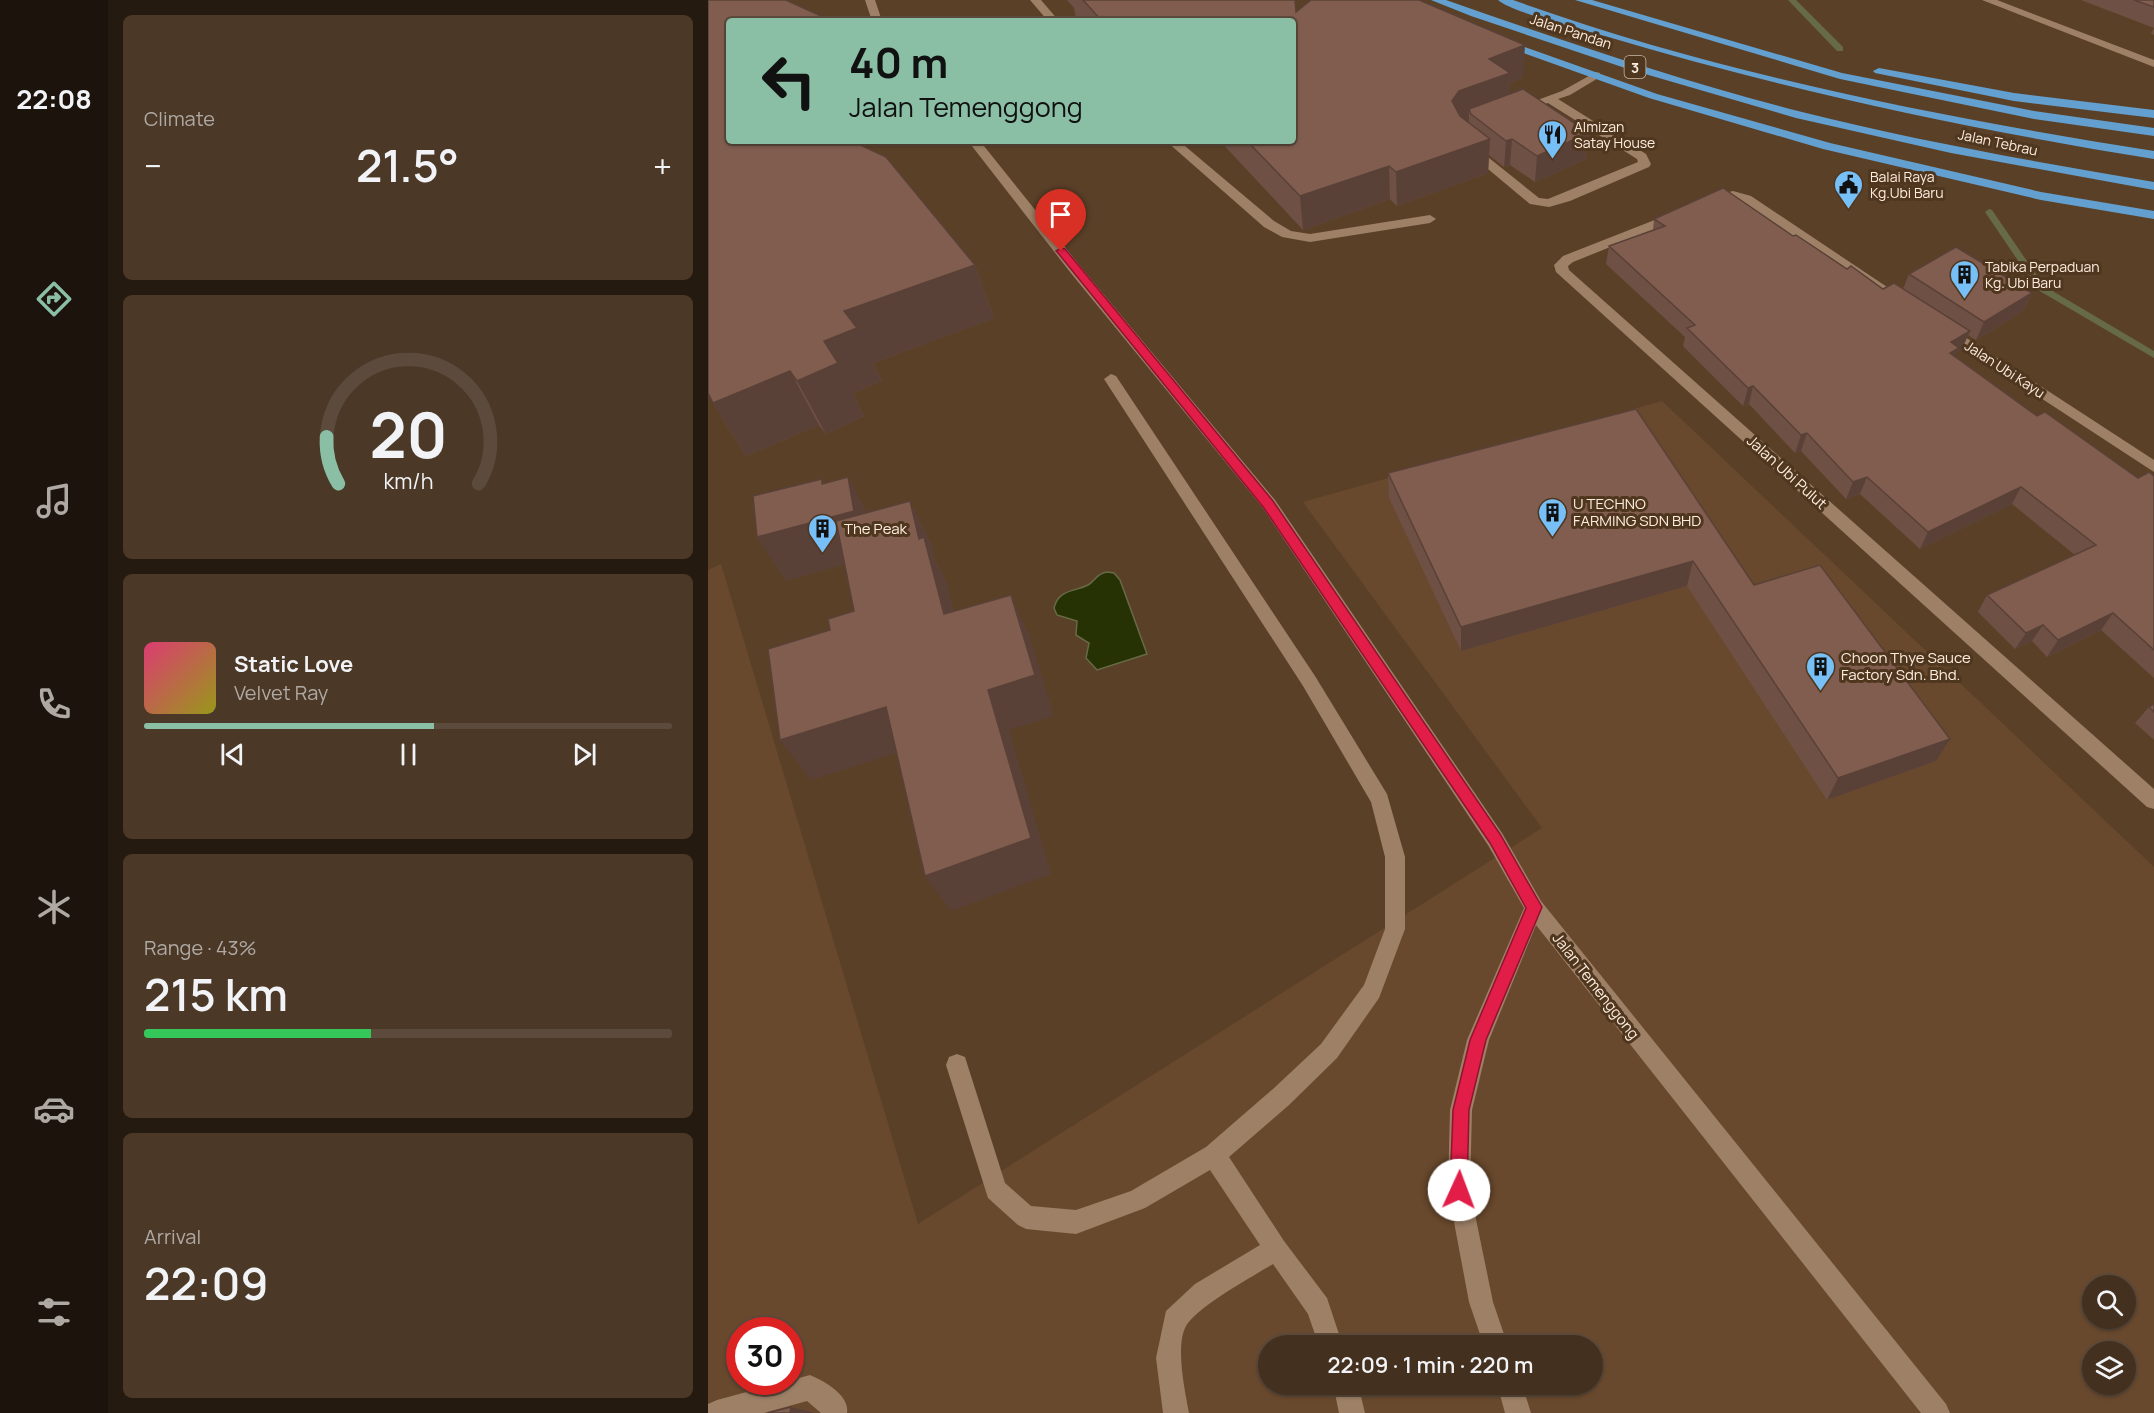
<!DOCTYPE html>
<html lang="en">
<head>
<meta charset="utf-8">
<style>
	body { margin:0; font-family:Manrope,sans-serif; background:#4b3827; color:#f1f3f6; height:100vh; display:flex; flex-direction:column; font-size:22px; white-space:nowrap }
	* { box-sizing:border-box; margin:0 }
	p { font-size:20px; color:#afa9a4 }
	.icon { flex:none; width:33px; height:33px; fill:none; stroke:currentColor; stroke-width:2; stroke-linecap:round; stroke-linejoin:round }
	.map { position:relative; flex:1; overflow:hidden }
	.drawer { display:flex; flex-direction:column; gap:15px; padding:15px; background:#251a10; width:600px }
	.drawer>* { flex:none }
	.top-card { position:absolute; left:18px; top:18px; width:570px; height:126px; border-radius:6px; box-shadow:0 2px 4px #0004,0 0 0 2px #5c4b3c; background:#8abfa5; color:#111; overflow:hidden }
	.tools { position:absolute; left:1374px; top:1275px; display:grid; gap:12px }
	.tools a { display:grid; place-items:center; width:54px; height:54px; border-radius:50%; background:#44301e; box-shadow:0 2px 4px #0004,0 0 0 2px #5c4b3c; font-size:30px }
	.speed { position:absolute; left:18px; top:1317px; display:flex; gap:12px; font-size:30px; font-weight:700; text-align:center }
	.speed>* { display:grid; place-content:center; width:78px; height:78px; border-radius:50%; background:#44301e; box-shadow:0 2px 4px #0004,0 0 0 2px #5c4b3c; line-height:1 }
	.speed .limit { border:9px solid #d22; background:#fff; color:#111 }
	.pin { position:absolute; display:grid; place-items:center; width:51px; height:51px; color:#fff; margin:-62px -26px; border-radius:50% 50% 50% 0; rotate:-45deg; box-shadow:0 0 6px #0007 }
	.pin .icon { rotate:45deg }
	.me { position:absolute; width:66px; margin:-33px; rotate:2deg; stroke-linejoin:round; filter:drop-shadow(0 0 4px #0008) }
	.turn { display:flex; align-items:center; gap:21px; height:126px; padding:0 24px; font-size:27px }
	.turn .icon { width:78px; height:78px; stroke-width:2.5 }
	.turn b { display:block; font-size:42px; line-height:51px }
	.big { font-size:45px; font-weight:600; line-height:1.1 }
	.drawer .card { flex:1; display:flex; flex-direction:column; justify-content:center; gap:9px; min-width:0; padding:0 21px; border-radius:9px; background:#4b3827 }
	.drawer .dial { align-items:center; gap:0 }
	.dial svg { height:156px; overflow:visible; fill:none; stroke:#5c4b3c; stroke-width:7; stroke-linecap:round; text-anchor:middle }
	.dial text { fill:#f1f3f6; stroke:none }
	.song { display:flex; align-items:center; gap:18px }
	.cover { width:72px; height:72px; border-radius:9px; background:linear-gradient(135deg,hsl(340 70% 55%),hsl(60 70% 35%)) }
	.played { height:6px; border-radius:3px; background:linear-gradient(90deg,#8abfa5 55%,#5c4b3c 55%) }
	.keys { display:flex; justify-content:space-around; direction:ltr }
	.heat { display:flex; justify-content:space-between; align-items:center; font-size:33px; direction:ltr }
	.charge { height:9px; border-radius:4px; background:linear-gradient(90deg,#34c759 43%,#5c4b3c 0) }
	.trip { position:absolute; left:550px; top:1335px; width:345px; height:60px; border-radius:30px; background:#44301e; box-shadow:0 2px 4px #0004,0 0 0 2px #5c4b3c; font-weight:600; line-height:60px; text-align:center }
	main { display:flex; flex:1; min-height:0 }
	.menu { display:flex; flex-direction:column; width:108px; justify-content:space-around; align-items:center; background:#1b130c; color:#afa9a4 }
	.menu .icon { width:42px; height:42px }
	.menu .selected { color:#8abfa5 }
	.menu b { font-size:27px; color:#f1f3f6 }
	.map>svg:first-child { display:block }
	.built { fill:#69492d; fill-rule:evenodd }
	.water { fill:#263204; stroke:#676a46; stroke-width:1.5 }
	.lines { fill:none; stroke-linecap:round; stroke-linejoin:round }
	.stream { fill:#676a46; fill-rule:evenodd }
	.lane { fill:#9d8066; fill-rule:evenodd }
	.street { fill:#9d8066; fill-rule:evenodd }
	.highway { fill:#63a0cf; fill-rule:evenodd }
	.wall { fill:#6f5044 }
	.shaded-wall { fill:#5a4137 }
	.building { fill:#815d4f; stroke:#5a4137; stroke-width:1.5 }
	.route { fill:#e11d48; stroke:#92132f; stroke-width:1.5 }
	.labels { text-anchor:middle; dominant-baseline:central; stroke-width:6; stroke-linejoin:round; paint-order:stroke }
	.far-street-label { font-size:14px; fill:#feeddf; stroke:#4f361e }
	.shield { fill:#4f361e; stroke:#cab6a5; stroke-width:1.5 }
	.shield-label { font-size:14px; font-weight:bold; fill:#feeddf }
	.far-poi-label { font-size:14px; fill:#feeddf; stroke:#4f361e; text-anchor:start }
	.street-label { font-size:15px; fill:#feeddf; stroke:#4f361e }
	.poi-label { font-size:15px; fill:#feeddf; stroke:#4f361e; text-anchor:start }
</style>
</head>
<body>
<main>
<nav class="menu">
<b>22:08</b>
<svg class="icon selected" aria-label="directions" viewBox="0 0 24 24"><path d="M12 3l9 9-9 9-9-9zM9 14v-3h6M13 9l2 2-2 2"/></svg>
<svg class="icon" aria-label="music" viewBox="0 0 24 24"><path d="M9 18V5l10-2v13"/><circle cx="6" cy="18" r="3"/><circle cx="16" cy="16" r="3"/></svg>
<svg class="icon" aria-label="phone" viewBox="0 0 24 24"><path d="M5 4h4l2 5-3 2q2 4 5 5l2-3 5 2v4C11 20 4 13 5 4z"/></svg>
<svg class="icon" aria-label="climate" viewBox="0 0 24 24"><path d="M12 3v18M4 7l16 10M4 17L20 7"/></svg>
<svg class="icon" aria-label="car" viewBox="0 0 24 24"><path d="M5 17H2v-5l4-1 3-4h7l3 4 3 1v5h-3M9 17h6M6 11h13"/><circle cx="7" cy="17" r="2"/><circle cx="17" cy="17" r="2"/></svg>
<svg class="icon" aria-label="filters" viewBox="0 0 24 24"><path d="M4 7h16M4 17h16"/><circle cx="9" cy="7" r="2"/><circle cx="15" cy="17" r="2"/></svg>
</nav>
<section class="drawer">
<div class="card"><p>Climate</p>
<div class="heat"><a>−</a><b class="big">21.5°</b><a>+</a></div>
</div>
<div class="card dial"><svg viewBox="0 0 100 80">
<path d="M14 69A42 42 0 1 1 86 69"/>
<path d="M14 69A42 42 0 0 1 8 45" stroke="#8abfa5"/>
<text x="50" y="56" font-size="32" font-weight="700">20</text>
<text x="50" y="72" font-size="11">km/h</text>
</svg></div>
<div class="card">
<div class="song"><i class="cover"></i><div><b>Static Love</b><p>Velvet Ray</p></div></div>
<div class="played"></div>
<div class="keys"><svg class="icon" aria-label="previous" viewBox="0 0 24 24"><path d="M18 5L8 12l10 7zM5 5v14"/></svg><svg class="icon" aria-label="pause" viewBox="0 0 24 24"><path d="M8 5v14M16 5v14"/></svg><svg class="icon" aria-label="next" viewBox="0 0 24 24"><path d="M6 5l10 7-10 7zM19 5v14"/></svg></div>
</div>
<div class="card"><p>Range · 43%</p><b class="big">215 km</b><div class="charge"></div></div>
<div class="card"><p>Arrival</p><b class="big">22:09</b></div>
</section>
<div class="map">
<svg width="1446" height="1413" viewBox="0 0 1446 1413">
	<rect width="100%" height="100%" fill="#5b4028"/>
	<path class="built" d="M954 401 1446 867V1413H0V570L13 564 210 1224 834 828 595 502ZM1384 1286H1418V1318H1384ZM32 1330H82V1382H32ZM561 1346H885V1384H561ZM1384 1352H1418V1384H1384Z"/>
	<path class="water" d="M399 572 406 573 412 580 439 654 389 670 378 658 381 643 368 635 369 621 349 615 346 608C351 589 366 592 380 585 387 581 389 573 399 572Z"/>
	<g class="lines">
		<g class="stream">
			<path d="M1080 0H1088L1135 47V51H1129Z"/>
			<path d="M1281 209 1284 210 1336 286 1446 351V358L1330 290 1277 212Z"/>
		</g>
		<g class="lane">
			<path d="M322 0H333L351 21H340Z"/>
			<path d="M888 72 892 73V77L862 95 850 99 938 154 943 164 941 167 862 201 841 207 822 204 756 149 758 146H766L831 198 840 199 930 162 929 159 840 103 811 113 805 109 854 91Z"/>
			<path d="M458 141H471L566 221 583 231 602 234 722 215 728 219 722 223 602 242 574 237 556 227Z"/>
			<path d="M403 374 408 376 607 676 679 794 697 857V929L671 998 629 1058 581 1105 521 1157 576 1241 619 1298 635 1346H611L600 1314 565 1264C544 1277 490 1306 478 1326 467 1346 477 1391 481 1413H455L448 1358 458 1311 487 1284 552 1245 502 1170 437 1208 368 1234 318 1229 310 1225 280 1198 238 1065 241 1057 249 1054 257 1057 297 1183 323 1206 368 1210 423 1191 498 1147 565 1089 613 1044 656 985 677 929V857L663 802 595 686 396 379Z"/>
			<path d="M102 1375C116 1381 142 1395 139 1413H113L99 1401 56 1413H0V1404L9 1400Z"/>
			<path d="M625 1384H650L657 1413H631Z"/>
		</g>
		<g class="street">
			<path d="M157 0H167L174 21H164Z"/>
			<path d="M1274 0H1289L1446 60V67Z"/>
			<path d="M260 141H272L372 266 567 500 794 833 833 901 1238 1404 1242 1413H1213L828 925 781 1040 764 1110 762 1190 785 1302 800 1346H776L761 1302 740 1190 742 1110 759 1040 816 908 780 845 555 508 362 272Z"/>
			<path d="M1025 191 1043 196 1203 303 1196 307 1191 306 1033 202 1025 199 1004 205 998 201 999 198Z"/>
			<path d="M967 212 973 216 972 219 865 262 860 266 861 270 1446 789V809L1439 807 848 272 846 265 855 256Z"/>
			<path d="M1237 324 1446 460V472L1232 332 1230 329Z"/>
			<path d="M789 1384H814L823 1413H797Z"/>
		</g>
		<g class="highway">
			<path d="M723 0H738C855 41 973 81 1094 112 1210 141 1328 162 1446 182V190L1243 153 1088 118 920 69 763 16Z"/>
			<path d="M790 0H805C1012 74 1230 117 1446 151V159C1260 129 1077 90 897 36 875 30 803 12 790 0Z"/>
			<path d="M867 0H884L1134 73 1326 111 1446 128V136L1326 119 1132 79Z"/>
			<path d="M794 39 949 94 1122 143 1333 192 1446 211V219L1333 200 1115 149 941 98 790 44 788 42Z"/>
			<path d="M1171 68 1306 93 1446 110V118L1306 101 1167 73 1165 71Z"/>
		</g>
	</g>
	<g class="wall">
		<path d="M359 0H587L588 12 815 78 802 83 801 94 881 133 878 159 827 182 802 165 796 167 781 155 780 173 689 206 682 199 595 230 512 141H585V21H371L368 18 366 8Z"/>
		<path d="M1373 0H1446V35L1443 33 1446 28Z"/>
		<path d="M21 141 267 265 286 318 165 363 174 381 145 393 156 416 118 434 111 425 38 456 5 403Z"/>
		<path d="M946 219 1085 236 1139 269 1175 289H1195L1201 274 1324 293 1315 311 1268 340 1260 335 1254 349 1249 352 1247 356 1329 416 1430 478 1446 476V678L1393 630 1339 657 1324 641 1307 649 1270 612 1279 595 1367 555 1304 504 1212 549 1152 494 1138 499 1093 451 1087 453 1041 404 1035 406 975 346 977 337 898 264 901 246 945 230Z"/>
		<path d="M928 409 1046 585 1228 761 1119 800 979 586 753 651 681 498 680 473Z"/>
		<path d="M1446 704V740L1427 723 1441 707Z"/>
	</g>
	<g class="shaded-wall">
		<path d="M113 16 115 21H101Z"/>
		<path d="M817 45 815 78 802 83 801 106 761 109V121L750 125 744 101 751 91 781 59Z"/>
		<path d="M881 133 878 159 827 182 829 156Z"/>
		<path d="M782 139 780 173 689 206 688 172Z"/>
		<path d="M804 139 802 165 796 167 798 141Z"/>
		<path d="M681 166 682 199 595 230 592 196Z"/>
		<path d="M267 265 286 318 165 363 174 381 145 393 156 416 118 434 89 381 136 311Z"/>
		<path d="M1324 293 1315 311 1268 340 1276 322Z"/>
		<path d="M1262 331 1254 349 1249 352 1243 366 1235 370 1243 342Z"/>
		<path d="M82 371 111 425 38 456 5 403Z"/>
		<path d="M1045 386 1041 404 1035 406 1040 388Z"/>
		<path d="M1099 433 1093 451 1087 453 1093 435Z"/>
		<path d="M140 477 164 522 170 555 78 581 49 537 114 484V479L134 514Z"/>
		<path d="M1159 477 1152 494 1138 499 1145 482Z"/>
		<path d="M1313 487 1304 504 1212 549 1220 532Z"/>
		<path d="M202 501 224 545 227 559 238 581 258 657 236 614 211 539Z"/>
		<path d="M985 561 979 586 753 651V627Z"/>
		<path d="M303 595 322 638 346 716 301 730 343 874 243 911 217 876Z"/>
		<path d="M1405 613 1393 630 1339 657 1350 640Z"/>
		<path d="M1335 625 1324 641 1307 649 1318 633Z"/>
		<path d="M178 707 204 748 103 780 72 740Z"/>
		<path d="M1242 739 1228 761 1119 800 1130 778Z"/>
		<path d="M83 1407 107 1413H82Z"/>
	</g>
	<g class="building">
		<path d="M0 0H78L113 16 101 21H21V141H144L178 157 267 265 136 311 149 328 116 341 130 363 89 381 82 371 5 403 0 393Z"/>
		<path d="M375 0H587L588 12 603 0H711L817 45 781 59 802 73 751 91 744 101 752 116 782 139 688 172 681 166 592 196 539 141H585V21H394Z"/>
		<path d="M1426 0H1446V7Z"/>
		<path d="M815 89 881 133 829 156 804 139 798 141 763 114 761 109Z"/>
		<path d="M1015 188 1085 236 1088 235 1139 269 1143 266 1175 289 1186 283 1262 331 1243 342 1251 348 1242 353 1329 416 1337 412 1430 478 1441 472 1446 476V650L1405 613 1350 640 1335 625 1318 633 1279 595 1388 545 1313 487 1220 532 1159 477 1145 482 1099 433 1093 435 1045 386 1040 388 979 328 987 325 901 246 957 226 946 219Z"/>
		<path d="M1248 247 1324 293 1276 322 1201 274Z"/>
		<path d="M928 409 1046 585 1112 565 1242 739 1130 778 985 561 753 627 680 473Z"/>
		<path d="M140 477 146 511 49 537 45 496 114 479V484Z"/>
		<path d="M202 501 211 539 216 537 236 614 303 595 327 675 280 690 323 838 217 876 178 707 72 740 60 649 122 630 120 619 146 611 128 521Z"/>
		<path d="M1446 704V712L1441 707Z"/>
		<path d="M83 1407 82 1413H59Z"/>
	</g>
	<path class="route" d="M353 248 357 249 565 501 792 834 834 907 778 1040 761 1110 759 1190 757 1196 751 1199 744 1196 742 1190 745 1110 762 1040 818 908 782 843 556 508 350 253 348 251Z"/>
	<defs>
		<symbol id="restaurant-pin" viewBox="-11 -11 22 30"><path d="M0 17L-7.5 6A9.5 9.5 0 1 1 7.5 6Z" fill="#77bff7" stroke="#4f361e"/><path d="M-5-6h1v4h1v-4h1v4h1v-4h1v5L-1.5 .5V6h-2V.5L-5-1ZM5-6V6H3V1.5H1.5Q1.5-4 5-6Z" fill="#111"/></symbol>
		<symbol id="civic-pin" viewBox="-11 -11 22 30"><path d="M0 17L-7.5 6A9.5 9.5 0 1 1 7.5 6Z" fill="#77bff7" stroke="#4f361e"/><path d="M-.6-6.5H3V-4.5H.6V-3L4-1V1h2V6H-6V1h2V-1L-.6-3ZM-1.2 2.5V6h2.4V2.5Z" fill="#111"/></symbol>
		<symbol id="building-pin" viewBox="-11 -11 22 30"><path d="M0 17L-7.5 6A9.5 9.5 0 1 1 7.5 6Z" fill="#77bff7" stroke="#4f361e"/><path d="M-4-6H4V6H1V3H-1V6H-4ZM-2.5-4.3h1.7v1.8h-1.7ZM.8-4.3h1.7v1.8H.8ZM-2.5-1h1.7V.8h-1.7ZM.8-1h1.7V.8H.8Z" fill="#111"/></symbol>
	</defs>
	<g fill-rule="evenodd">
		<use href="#restaurant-pin" x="828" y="118" width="33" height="45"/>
		<use href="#civic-pin" x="1124" y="168" width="33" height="45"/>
		<use href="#building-pin" x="1240" y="258" width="33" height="45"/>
		<use href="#building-pin" x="828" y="496" width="33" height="45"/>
		<use href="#building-pin" x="98" y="512" width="33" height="45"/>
		<use href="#building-pin" x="1096" y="650" width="33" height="45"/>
	</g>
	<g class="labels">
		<g class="far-street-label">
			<text transform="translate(863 31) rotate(18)">Jalan Pandan</text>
			<text transform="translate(1290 142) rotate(12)">Jalan Tebrau</text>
			<text transform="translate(1297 369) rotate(33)">Jalan Ubi Kayu</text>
		</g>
		<rect class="shield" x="916.5" y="56" width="21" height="22" rx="4.5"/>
		<g class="shield-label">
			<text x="927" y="67">3</text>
		</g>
		<g class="far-poi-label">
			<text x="866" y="126">Almizan<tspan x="866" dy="16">Satay House</tspan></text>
			<text x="1162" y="176">Balai Raya<tspan x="1162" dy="16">Kg.Ubi Baru</tspan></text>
			<text x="1277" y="266">Tabika Perpaduan<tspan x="1277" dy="16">Kg. Ubi Baru</tspan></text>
		</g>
		<g class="street-label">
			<text transform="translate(1079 472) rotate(42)">Jalan Ubi Pulut</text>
			<text transform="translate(888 986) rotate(52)">Jalan Temenggong</text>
		</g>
		<g class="poi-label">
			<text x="865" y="503">U TECHNO<tspan x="865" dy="17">FARMING SDN BHD</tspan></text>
			<text x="136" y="528">The Peak</text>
			<text x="1133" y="657">Choon Thye Sauce<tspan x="1133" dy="17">Factory Sdn. Bhd.</tspan></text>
		</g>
	</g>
</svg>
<div class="tools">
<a><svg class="icon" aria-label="search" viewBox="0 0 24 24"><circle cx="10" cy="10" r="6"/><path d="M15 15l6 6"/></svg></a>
<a><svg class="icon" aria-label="layers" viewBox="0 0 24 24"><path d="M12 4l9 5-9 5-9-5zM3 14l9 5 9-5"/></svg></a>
</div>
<div class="speed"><div class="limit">30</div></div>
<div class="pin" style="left:353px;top:251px;background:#d93025"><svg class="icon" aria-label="arrive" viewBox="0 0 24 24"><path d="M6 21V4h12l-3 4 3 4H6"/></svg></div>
<svg class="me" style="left:751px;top:1190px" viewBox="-20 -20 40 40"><circle r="19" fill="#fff"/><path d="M0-13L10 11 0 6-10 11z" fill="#e11d48"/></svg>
<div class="trip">22:09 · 1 min · 220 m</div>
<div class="top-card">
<div class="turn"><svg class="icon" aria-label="left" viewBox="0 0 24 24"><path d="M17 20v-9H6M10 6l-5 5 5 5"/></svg><div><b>40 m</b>Jalan Temenggong</div></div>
</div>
</div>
</main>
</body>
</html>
